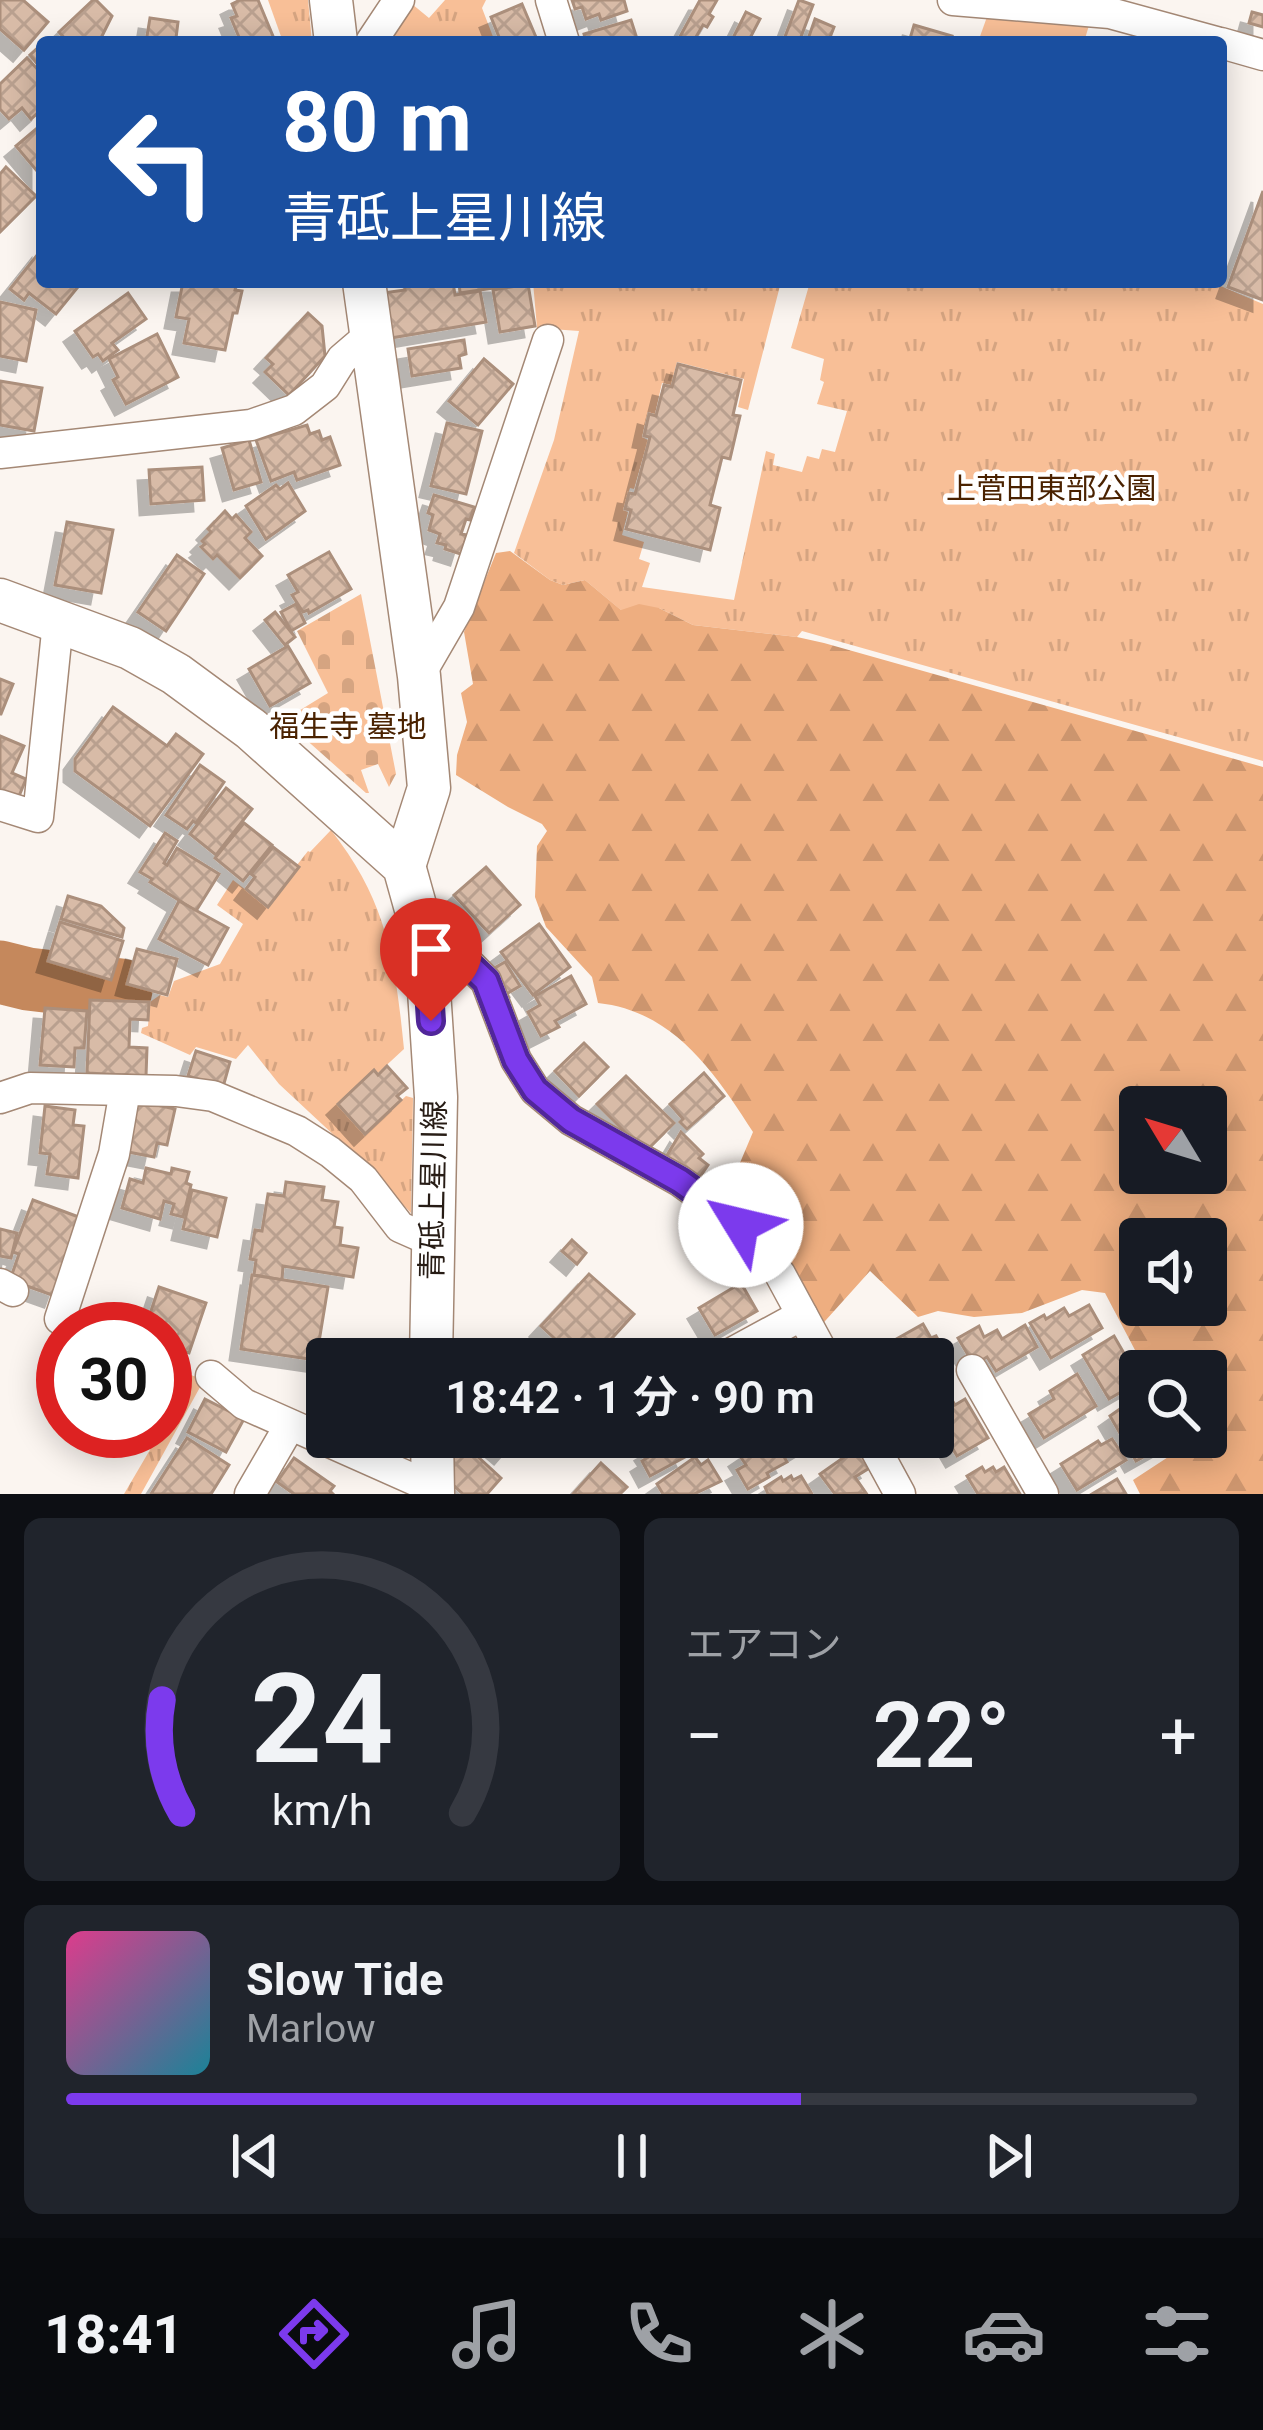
<!DOCTYPE html>
<html lang="ja">
<head>
<meta charset="utf-8">
<style>
	body { margin:0; font-family:Roboto,"Noto Sans JP",sans-serif; background:#20242c; color:#f1f3f6; height:100vh; display:flex; flex-direction:column; font-size:45px; white-space:nowrap }
	* { box-sizing:border-box; margin:0 }
	p { font-size:39px; color:#9ea1a6 }
	.icon { flex:none; width:66px; height:66px; fill:none; stroke:currentColor; stroke-width:2; stroke-linecap:round; stroke-linejoin:round }
	.map { position:relative; height:1494px; overflow:hidden }
	.drawer { display:flex; flex-direction:column; gap:24px; padding:24px; background:#0d0f14; flex:1 }
	.drawer>* { flex:none }
	.banner { position:absolute; left:36px; top:36px; width:1191px; height:252px; border-radius:12px; box-shadow:0 6px 30px #0003; background:#1a4fa0; color:#fff; overflow:hidden }
	.needle { width:78px; rotate:308deg }
	.buttons { position:absolute; left:1119px; top:1086px; display:grid; gap:24px }
	.buttons a { display:grid; place-items:center; width:108px; height:108px; border-radius:12px; background:#171b24; box-shadow:0 6px 30px #0003; font-size:60px }
	.speed { position:absolute; left:36px; top:1302px; display:flex; gap:24px; font-size:60px; font-weight:700; text-align:center }
	.speed>* { display:grid; place-content:center; width:156px; height:156px; border-radius:50%; background:#171b24; box-shadow:0 6px 30px #0003; line-height:1 }
	.speed .limit { border:18px solid #d22; background:#fff; color:#111 }
	.pin { position:absolute; display:grid; place-items:center; width:102px; height:102px; color:#fff; margin:-123px -51px; border-radius:50% 50% 50% 0; rotate:-45deg; box-shadow:0 0 12px #0007 }
	.pin .icon { rotate:45deg }
	.me { position:absolute; width:132px; margin:-66px; rotate:306deg; stroke-linejoin:round; filter:drop-shadow(0 0 9px #0008) }
	.turn { display:flex; align-items:center; gap:42px; height:252px; padding:0 48px; font-size:54px }
	.turn .icon { width:156px; height:156px; stroke-width:2.5 }
	.turn b { display:block; font-size:84px; line-height:102px }
	.big { font-size:90px; font-weight:600; line-height:1.1 }
	.drawer .card { flex:1; display:flex; flex-direction:column; justify-content:center; gap:18px; min-width:0; padding:0 42px; border-radius:18px; background:#20242c }
	.drawer .dial { align-items:center; gap:0 }
	.dial svg { height:312px; overflow:visible; fill:none; stroke:#363941; stroke-width:7; stroke-linecap:round; text-anchor:middle }
	.dial text { fill:#f1f3f6; stroke:none }
	.song { display:flex; align-items:center; gap:36px }
	.cover { width:144px; height:144px; border-radius:18px; background:linear-gradient(135deg,hsl(330 70% 55%),hsl(190 70% 35%)) }
	.played { height:12px; border-radius:6px; background:linear-gradient(90deg,#7c3aed 65%,#363941 65%) }
	.keys { display:flex; justify-content:space-around; direction:ltr }
	.heat { display:flex; justify-content:space-between; align-items:center; font-size:66px; direction:ltr }
	.drawer .tiles { flex:1; display:grid; gap:24px; grid-template-columns:1fr 1fr }
	.card:last-child { grid-column:span 2 }
	.trip { position:absolute; left:306px; top:1338px; width:648px; height:120px; border-radius:12px; background:#171b24; box-shadow:0 6px 30px #0003; font-weight:600; line-height:120px; text-align:center }
	.tab-bar { display:flex; height:192px; justify-content:space-around; align-items:center; background:#090b0e; color:#9ea1a6 }
	.tab-bar .icon { width:84px; height:84px }
	.tab-bar .current { color:#7c3aed }
	.tab-bar b { font-size:54px; color:#f1f3f6 }
	.map>svg:first-child { display:block }
	.grass { fill:url(#grass-tufts) }
	.forest { fill:url(#forest-firs); fill-rule:evenodd }
	.cemetery { fill:url(#cemetery-stones) }
	.lines { fill:none; stroke-linecap:round; stroke-linejoin:round }
	.river { stroke:#c5885c; stroke-width:63 }
	.building { fill:url(#building-cross-hatch); stroke:#ab8f7c; stroke-width:3; filter:url(#shadow) }
	.street-casing { stroke:#a48875; stroke-width:33 }
	.secondary-casing { stroke:#a48875; stroke-width:45 }
	.street { stroke:#fff; stroke-width:30 }
	.secondary { stroke:#fff; stroke-width:42 }
	.route-casing { stroke:#51269a; stroke-width:30 }
	.route { stroke:#7c3aed; stroke-width:21 }
	.labels { text-anchor:middle; dominant-baseline:central; stroke-width:9; stroke-linejoin:round; paint-order:stroke }
	.park-label { font-size:30px; fill:#4a2200; stroke:#fff }
	.street-label { font-size:30px; fill:#271c15; stroke:#fff }
</style>
</head>
<body>
<div class="map">
<svg width="1263" height="1494" viewBox="0 0 1263 1494">
	<defs>
		<pattern id="grass-tufts" width="24" height="20" patternUnits="userSpaceOnUse" patternTransform="scale(3)"><rect width="24" height="20" fill="#f8bf97"/><path d="M3 7l-1-3M5 7V3M7 7l1-3M15 17l-1-3M17 17v-4M19 17l1-3" fill="none" stroke="#d5a481"/></pattern>
		<pattern id="forest-firs" width="22" height="20" patternUnits="userSpaceOnUse" patternTransform="scale(3)"><rect width="22" height="20" fill="#eeae80"/><path d="M5 1l3.5 6h-7zM16 11l3.5 6h-7z" fill="#cc956e"/></pattern>
		<pattern id="cemetery-stones" width="16" height="16" patternUnits="userSpaceOnUse" patternTransform="scale(3)"><rect width="16" height="16" fill="#f8bf97"/><path d="M2 7V4a2 2 0 0 1 4 0v3zM10 15v-3a2 2 0 0 1 4 0v3z" fill="#d5a481"/></pattern>
		<pattern id="building-cross-hatch" width="8" height="8" patternUnits="userSpaceOnUse" patternTransform="scale(3)"><rect width="8" height="8" fill="#d8bba7"/><path d="M0 0l8 8M0 8l8-8" fill="none" stroke="#b9a08f"/></pattern>
		<filter id="shadow"><feDropShadow dx="-11" dy="11" stdDeviation="0" flood-color="#0004"/></filter>
	</defs>
	<rect width="100%" height="100%" fill="#fbf5f0"/>
	<g class="grass">
		<path d="M268 0H308L312 42H283Z"/>
		<path d="M445 0H486L482 8 495 42H383L412 4 429 18Z"/>
		<path d="M988 14 1090 22 1084 42H978Z"/>
		<path d="M533 282H781L748 410 738 407 744 379 677 362 671 385 662 383 655 414 648 412 642 437 648 440 634 489 630 488 623 510 628 512 622 535 644 542 639 559 650 563 642 587 734 600 766 451 775 454 773 465 802 472 807 456 819 459 822 449 835 452 847 411 817 404 824 382 820 380 824 359 791 348 810 282H1211L1263 304V761L802 631 797 637 693 625 659 608 622 611 585 580 563 585 550 580 514 553 554 440 579 331 537 328Z"/>
		<path d="M331 830C388 903 395 961 404 1049L378 1073 374 1070 338 1104 365 1134 406 1096 413 1098 411 1213 352 1152 279 1084 248 1045 236 1059 196 1047 190 1055 141 1033 142 1028 148 1026 150 1002 160 995 168 997 174 981 220 964 243 924 217 905 233 880 268 907 299 868 297 865 308 851 310 852Z"/>
		<path d="M165 1365 204 1380 141 1494H124L161 1431H165V1424L188 1386 165 1370Z"/>
	</g>
	<path class="forest" d="M510 551 550 580 563 585 585 580 621 610 639 604 659 608 693 625 797 637 824 643 1263 767V1494H1140L1133 1480 1185 1446 1181 1437H1206V1371H1146L1105 1293 1082 1290 1022 1313 974 1317 938 1311 918 1317 870 1271 817 1330 723 1203 753 1132C715 1073 674 1011 598 1003L592 977 546 927 535 897 537 846 547 831 542 824 508 807 456 775 457 755 467 722 461 693 473 684 464 632 496 553ZM1140 1107H1206V1173H1140ZM1140 1239H1206V1305H1140Z"/>
	<path class="cemetery" d="M361 594 396 774 389 787 378 764 361 770 369 793H366L284 720 328 693 297 631Z"/>
	<g class="lines">
		<path class="river" d="M0 972 28 979 121 990"/>
	</g>
	<g class="building">
		<path d="M0 0H23L48 22 24 50 0 29Z"/>
		<path d="M93 0H96L112 16 100 40 68 42 59 32Z"/>
		<path d="M240 0H258L275 41 241 42 231 18 237 16 232 4Z"/>
		<path d="M572 0H624L627 11 601 20 599 14 586 19 582 7 575 9Z"/>
		<path d="M700 0H717L709 14 713 17 707 27 703 25 693 42H677Z"/>
		<path d="M799 0 813 5 799 42H783Z"/>
		<path d="M522 4 538 42H501L491 17Z"/>
		<path d="M746 12 760 19 748 42H731Z"/>
		<path d="M1252 12 1263 15V27L1249 23Z"/>
		<path d="M150 18 178 22 176 38 183 39 182 42H146Z"/>
		<path d="M815 19 834 27 829 40 835 42H807Z"/>
		<path d="M631 20 638 42H586L584 34Z"/>
		<path d="M914 25 952 36 950 42H909Z"/>
		<path d="M42 44V70L30 55Z"/>
		<path d="M27 58 42 74V90L39 93 42 96V109L31 119 22 108 9 119 0 109V84Z"/>
		<path d="M42 124V177L16 146Z"/>
		<path d="M6 167 36 196 0 232V174Z"/>
		<path d="M1263 191V300L1228 287Z"/>
		<path d="M42 249V282H82L56 314 29 293 24 300 10 289Z"/>
		<path d="M183 282H237L235 290 242 291 237 313H233L225 350 184 343 189 319 176 317Z"/>
		<path d="M404 282H453L455 295 480 291 486 322 391 338 383 293 405 290Z"/>
		<path d="M459 282H527V283L460 293Z"/>
		<path d="M528 284 535 326 500 332 493 290Z"/>
		<path d="M128 293 146 319 112 343 118 350 103 361 98 354 93 357 75 331Z"/>
		<path d="M0 302 36 310 26 361 0 356Z"/>
		<path d="M308 313 322 326 325 356 289 395 265 372 273 364 266 358Z"/>
		<path d="M157 334 178 377 126 404 113 380 118 377 109 359Z"/>
		<path d="M464 340 466 354 459 356 461 368 412 376 408 349Z"/>
		<path d="M484 359 513 384 478 425 449 401Z"/>
		<path d="M678 364 741 380 733 415 740 416 730 459 722 457 710 505 720 508 710 550 626 529 631 510 625 509 629 493 635 494 650 437 644 436 649 414 656 416 664 385 672 387Z"/>
		<path d="M0 381 42 388 34 431 0 425Z"/>
		<path d="M447 423 482 431 466 494 431 486Z"/>
		<path d="M307 425 310 434 319 431 322 440 330 437 340 465 297 480 294 472 271 481 256 440Z"/>
		<path d="M249 440 261 482 234 490 222 448Z"/>
		<path d="M202 467 204 500 151 504 149 470Z"/>
		<path d="M288 483 305 511 266 539 246 506 276 485 280 489Z"/>
		<path d="M434 495 474 507 470 520 466 519 461 534 467 535 461 554 445 549 446 545 437 543 440 534 429 530 433 515 428 513Z"/>
		<path d="M225 511 232 519 236 515 251 532 245 538 262 556 240 578 217 555 213 559 201 547 205 544 202 541 211 532 208 529Z"/>
		<path d="M67 522 113 530 101 593 55 585Z"/>
		<path d="M329 552 351 589 309 613 308 610 303 612 292 595 298 592 288 575Z"/>
		<path d="M177 555 204 574 166 631 138 612Z"/>
		<path d="M296 604 305 623 291 631 281 612Z"/>
		<path d="M275 612 295 637 285 645 265 620Z"/>
		<path d="M288 646 310 683 270 706 249 669Z"/>
		<path d="M0 679 13 684 1 714H0Z"/>
		<path d="M113 707 167 746 176 734 203 754 150 826 75 771V759Z"/>
		<path d="M0 736 24 746 12 773 26 779 17 801 0 794Z"/>
		<path d="M200 765 224 782 196 823 193 821 187 829 166 815Z"/>
		<path d="M226 788 252 809 216 855 190 834Z"/>
		<path d="M244 823 272 845 243 881 215 858Z"/>
		<path d="M165 833 177 841 164 863 167 865 177 848 219 874 196 911 150 882 152 879 140 872Z"/>
		<path d="M273 847 299 867 268 907 246 889 255 877 251 874Z"/>
		<path d="M486 867 520 905 489 933 454 895Z"/>
		<path d="M68 896 101 906 124 928 122 937 61 919Z"/>
		<path d="M179 901 228 928 208 965 159 939Z"/>
		<path d="M60 922 123 941 111 980 48 961Z"/>
		<path d="M539 924 570 967 533 995 501 952Z"/>
		<path d="M137 949 177 959 167 995 127 984Z"/>
		<path d="M505 962 520 986 503 996 489 971Z"/>
		<path d="M571 976 586 1004 555 1021 559 1027 541 1036 528 1012 540 1005 535 996Z"/>
		<path d="M90 1000 149 1002 148 1020 130 1019 129 1047 147 1048 146 1076 87 1073Z"/>
		<path d="M45 1008 87 1011 84 1048H75L74 1067 40 1065Z"/>
		<path d="M584 1043 608 1067 579 1096 555 1071Z"/>
		<path d="M196 1051 230 1062 223 1087 188 1076Z"/>
		<path d="M387 1066 407 1088 397 1096 401 1100 365 1134 338 1104 374 1070 378 1075Z"/>
		<path d="M704 1073 724 1096 687 1129 680 1122 683 1119 670 1104Z"/>
		<path d="M626 1076 674 1123 645 1152 597 1104Z"/>
		<path d="M134 1100 175 1109 167 1145 157 1143 154 1157 123 1151Z"/>
		<path d="M45 1106 75 1110 73 1125 84 1126 78 1178 47 1174 50 1154 40 1153Z"/>
		<path d="M681 1132 703 1154 699 1158 708 1165 699 1178 663 1162Z"/>
		<path d="M146 1168 171 1174 172 1168 189 1172 186 1183 191 1185 183 1217 171 1214 174 1204 164 1201 160 1219 122 1208 130 1179 143 1183Z"/>
		<path d="M286 1182 324 1187 322 1200 338 1202 334 1227 342 1228 340 1245 358 1248 353 1277 283 1266 282 1280 254 1275 256 1260 250 1259 255 1230 262 1231 268 1194 284 1196Z"/>
		<path d="M192 1190 226 1198 217 1237 183 1229Z"/>
		<path d="M33 1200 84 1219 55 1296 10 1280 19 1254 13 1252Z"/>
		<path d="M0 1229 17 1233 11 1258 0 1256Z"/>
		<path d="M572 1240 586 1253 577 1264 562 1251Z"/>
		<path d="M589 1274 634 1314 593 1359H577L541 1326Z"/>
		<path d="M252 1275 328 1287 316 1360 241 1349Z"/>
		<path d="M741 1283 757 1311 715 1335 699 1308Z"/>
		<path d="M159 1287 206 1303 189 1353 165 1346V1329H145Z"/>
		<path d="M1089 1305 1102 1328 1051 1358 1030 1323 1044 1315 1046 1319 1064 1308 1069 1316Z"/>
		<path d="M923 1324 931 1338 936 1336 948 1357 933 1365V1359H901L891 1342Z"/>
		<path d="M1025 1325 1037 1347 996 1371 987 1357 974 1365 958 1338 979 1326 984 1337 997 1330 1002 1339Z"/>
		<path d="M1114 1336 1140 1381 1109 1399 1083 1355Z"/>
		<path d="M1077 1374 1096 1406 1044 1438 1029 1414 1054 1399 1050 1391Z"/>
		<path d="M1140 1395V1437H1164L1168 1443 1136 1461 1110 1416Z"/>
		<path d="M942 1398 945 1403 952 1400 955 1405 965 1399 988 1438 957 1456 933 1415V1403Z"/>
		<path d="M205 1399 244 1419 226 1452 188 1432Z"/>
		<path d="M469 1437H519L505 1453 490 1440 482 1449Z"/>
		<path d="M645 1437H677L687 1456 650 1476 642 1461 650 1456 646 1450 651 1447Z"/>
		<path d="M768 1437H773L787 1462 767 1473 769 1477 748 1489 737 1470 746 1465 740 1456Z"/>
		<path d="M785 1437H820L794 1453Z"/>
		<path d="M187 1438 229 1465 211 1494H151Z"/>
		<path d="M1112 1439 1126 1460 1077 1490 1061 1464 1098 1441 1101 1445Z"/>
		<path d="M462 1442 501 1478 487 1494H463L441 1474 446 1458Z"/>
		<path d="M857 1448 871 1467 855 1477 866 1493 835 1494 820 1474Z"/>
		<path d="M695 1457 701 1465 708 1460 721 1481 694 1494H663L657 1484Z"/>
		<path d="M294 1458 334 1486 330 1491 333 1494H294L277 1482Z"/>
		<path d="M601 1463 627 1487 620 1494H573Z"/>
		<path d="M982 1467 985 1472 993 1467 996 1472 1004 1467 1020 1494H978L967 1476Z"/>
		<path d="M791 1476 793 1480 801 1476 812 1494H768L765 1487 781 1477 783 1481Z"/>
		<path d="M1117 1479 1126 1494H1092Z"/>
	</g>
	<g class="lines">
		<defs>
			<g id="street">
				<path d="M551 0 564 42"/>
				<path d="M953 0 1110 13 1216 42"/>
				<path d="M371 42 399 0"/>
				<path d="M1221 43 1263 55"/>
				<path d="M0 453 251 425 294 410 325 386 342 359 370 335"/>
				<path d="M419 676 459 607 548 340"/>
				<path d="M0 805 38 817 58 622"/>
				<path d="M426 945 461 956 486 981 516 1060 535 1090 571 1120 680 1181 741 1225 780 1274 826 1359"/>
				<path d="M0 1098 30 1088 176 1091 213 1096 297 1131 330 1152 363 1179 400 1227 434 1242"/>
				<path d="M0 1284 13 1291"/>
				<path d="M60 1319 114 1154 125 1090"/>
				<path d="M721 1359 802 1315"/>
				<path d="M972 1370 1043 1494"/>
				<path d="M211 1376 244 1404 433 1488"/>
				<path d="M869 1437 900 1494"/>
				<path d="M250 1494 290 1425"/>
			</g>
			<g id="secondary">
				<path d="M331 0 336 42"/>
				<path d="M364 282 419 676 429 788 404 866"/>
				<path d="M0 600 130 648 176 674 251 729 404 866 426 945 436 1097 431 1359"/>
				<path d="M432 1437 433 1494"/>
			</g>
		</defs>
		<use href="#street" class="street-casing"/>
		<use href="#secondary" class="secondary-casing"/>
		<use href="#street" class="street"/>
		<use href="#secondary" class="secondary"/>
	</g>
	<g class="lines">
		<defs>
			<path id="route" d="M431 1021 426 945 460 956 486 981 516 1060 535 1090 571 1120 680 1181 741 1225"/>
		</defs>
		<use href="#route" class="route-casing"/>
		<use href="#route" class="route"/>
	</g>
	<g class="labels">
		<g class="park-label">
			<text x="1051" y="488">上菅田東部公園</text>
			<text x="348" y="726">福生寺 墓地</text>
		</g>
		<g class="street-label">
			<text transform="translate(433 1190) rotate(-89)">青砥上星川線</text>
		</g>
	</g>
</svg>
<div class="buttons">
<a><svg class="needle" viewBox="-14 -14 28 28"><path d="M0-13l5 13h-10z" fill="#e53935"/><path d="M0 13l5-13h-10z" fill="#9ea1a6"/></svg></a>
<a><svg class="icon" aria-label="sound" viewBox="0 0 24 24"><path d="M4 9h4l5-4v14l-5-4H4zM17 9q2 3 0 6"/></svg></a>
<a><svg class="icon" aria-label="search" viewBox="0 0 24 24"><circle cx="10" cy="10" r="6"/><path d="M15 15l6 6"/></svg></a>
</div>
<div class="speed"><div class="limit">30</div></div>
<div class="pin" style="left:431px;top:1021px;background:#d93025"><svg class="icon" aria-label="arrive" viewBox="0 0 24 24"><path d="M6 21V4h12l-3 4 3 4H6"/></svg></div>
<svg class="me" style="left:741px;top:1225px" viewBox="-20 -20 40 40"><circle r="19" fill="#fff"/><path d="M0-13L10 11 0 6-10 11z" fill="#7c3aed"/></svg>
<div class="trip">18:42 · 1 分 · 90 m</div>
<div class="banner">
<div class="turn"><svg class="icon" aria-label="left" viewBox="0 0 24 24"><path d="M17 20v-9H6M10 6l-5 5 5 5"/></svg><div><b>80 m</b>青砥上星川線</div></div>
</div>
</div>
<section class="drawer">
<div class="tiles">
<div class="card dial"><svg viewBox="0 0 100 80">
<path d="M14 69A42 42 0 1 1 86 69"/>
<path d="M14 69A42 42 0 0 1 9 40" stroke="#7c3aed"/>
<text x="50" y="56" font-size="32" font-weight="700">24</text>
<text x="50" y="72" font-size="11">km/h</text>
</svg></div>
<div class="card"><p>エアコン</p>
<div class="heat"><a>−</a><b class="big">22°</b><a>+</a></div>
</div>
<div class="card">
<div class="song"><i class="cover"></i><div><b>Slow Tide</b><p>Marlow</p></div></div>
<div class="played"></div>
<div class="keys"><svg class="icon" aria-label="previous" viewBox="0 0 24 24"><path d="M18 5L8 12l10 7zM5 5v14"/></svg><svg class="icon" aria-label="pause" viewBox="0 0 24 24"><path d="M8 5v14M16 5v14"/></svg><svg class="icon" aria-label="next" viewBox="0 0 24 24"><path d="M6 5l10 7-10 7zM19 5v14"/></svg></div>
</div>
</div>
</section>
<nav class="tab-bar">
<b>18:41</b>
<svg class="icon current" aria-label="directions" viewBox="0 0 24 24"><path d="M12 3l9 9-9 9-9-9zM9 14v-3h6M13 9l2 2-2 2"/></svg>
<svg class="icon" aria-label="music" viewBox="0 0 24 24"><path d="M9 18V5l10-2v13"/><circle cx="6" cy="18" r="3"/><circle cx="16" cy="16" r="3"/></svg>
<svg class="icon" aria-label="phone" viewBox="0 0 24 24"><path d="M5 4h4l2 5-3 2q2 4 5 5l2-3 5 2v4C11 20 4 13 5 4z"/></svg>
<svg class="icon" aria-label="climate" viewBox="0 0 24 24"><path d="M12 3v18M4 7l16 10M4 17L20 7"/></svg>
<svg class="icon" aria-label="car" viewBox="0 0 24 24"><path d="M5 17H2v-5l4-1 3-4h7l3 4 3 1v5h-3M9 17h6M6 11h13"/><circle cx="7" cy="17" r="2"/><circle cx="17" cy="17" r="2"/></svg>
<svg class="icon" aria-label="filters" viewBox="0 0 24 24"><path d="M4 7h16M4 17h16"/><circle cx="9" cy="7" r="2"/><circle cx="15" cy="17" r="2"/></svg>
</nav>
</body>
</html>
